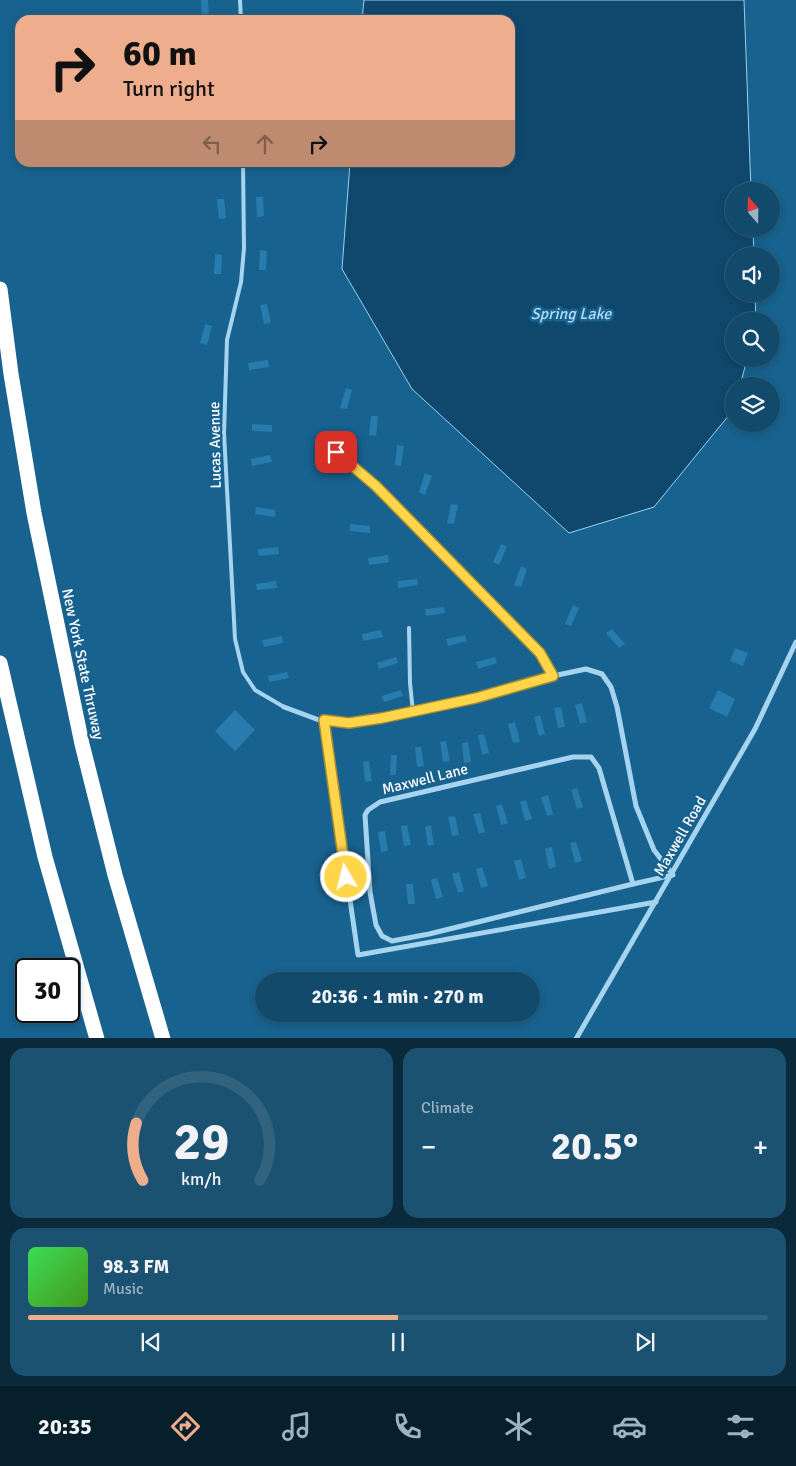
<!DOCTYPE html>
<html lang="en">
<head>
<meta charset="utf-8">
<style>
	body { margin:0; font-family:Signika,sans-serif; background:#1b5171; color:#f1f3f6; height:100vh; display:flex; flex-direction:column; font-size:19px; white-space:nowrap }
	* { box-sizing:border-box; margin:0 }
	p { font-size:16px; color:#9cb3c1 }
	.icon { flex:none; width:28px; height:28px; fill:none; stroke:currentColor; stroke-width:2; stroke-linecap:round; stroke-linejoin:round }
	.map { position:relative; height:1038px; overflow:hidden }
	.details { display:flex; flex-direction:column; gap:10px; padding:10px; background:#0a293b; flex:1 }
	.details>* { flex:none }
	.hud { position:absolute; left:15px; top:15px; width:500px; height:152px; border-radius:15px; box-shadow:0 2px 8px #0003,0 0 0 1px #31627e; background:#eead8d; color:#111; overflow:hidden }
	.needle { width:32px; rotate:340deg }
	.fabs { position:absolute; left:725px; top:182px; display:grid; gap:10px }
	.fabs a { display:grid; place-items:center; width:55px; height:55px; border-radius:50%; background:#124a6b; box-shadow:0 2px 8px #0003,0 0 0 1px #31627e; font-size:25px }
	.speed { position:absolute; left:15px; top:958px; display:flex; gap:10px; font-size:25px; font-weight:700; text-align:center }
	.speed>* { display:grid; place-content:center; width:65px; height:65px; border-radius:50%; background:#124a6b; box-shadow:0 2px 8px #0003,0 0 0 1px #31627e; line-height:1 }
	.speed .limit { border:2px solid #111; border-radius:8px; background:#fff; color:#111 }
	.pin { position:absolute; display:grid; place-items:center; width:42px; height:42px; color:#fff; margin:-21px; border-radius:10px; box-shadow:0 2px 8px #0006 }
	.me { position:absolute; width:55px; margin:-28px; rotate:352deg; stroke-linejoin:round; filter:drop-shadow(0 0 4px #0008) }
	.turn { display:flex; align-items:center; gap:18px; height:105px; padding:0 25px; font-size:22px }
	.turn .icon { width:65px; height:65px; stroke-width:2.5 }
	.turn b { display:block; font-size:35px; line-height:42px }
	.lanes { display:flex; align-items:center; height:48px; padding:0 25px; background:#0003; justify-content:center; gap:25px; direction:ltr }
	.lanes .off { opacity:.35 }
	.big { font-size:38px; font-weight:700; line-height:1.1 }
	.details .widget { flex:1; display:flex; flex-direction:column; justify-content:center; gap:8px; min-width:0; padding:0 18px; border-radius:15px; background:#1b5171 }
	.details .dial { align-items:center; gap:0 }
	.dial svg { height:130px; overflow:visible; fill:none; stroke:#31627e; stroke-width:7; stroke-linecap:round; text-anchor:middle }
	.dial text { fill:#f1f3f6; stroke:none }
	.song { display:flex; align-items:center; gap:15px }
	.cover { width:60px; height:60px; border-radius:8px; background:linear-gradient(135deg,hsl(130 70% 55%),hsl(100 70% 35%)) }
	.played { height:5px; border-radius:2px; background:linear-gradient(90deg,#eead8d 50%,#31627e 50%) }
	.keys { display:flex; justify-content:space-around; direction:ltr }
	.heat { display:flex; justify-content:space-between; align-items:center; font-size:28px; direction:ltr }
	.details .tiles { flex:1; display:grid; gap:10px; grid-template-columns:1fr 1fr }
	.widget:last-child { grid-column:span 2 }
	.trip { position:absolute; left:255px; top:972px; width:285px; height:50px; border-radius:25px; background:#124a6b; box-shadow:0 2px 8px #0003,0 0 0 1px #31627e; font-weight:700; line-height:50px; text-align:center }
	.tab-bar { display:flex; height:80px; justify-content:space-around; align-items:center; background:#071e2b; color:#9cb3c1 }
	.tab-bar .icon { width:35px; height:35px }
	.tab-bar .selected { color:#eead8d }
	.tab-bar b { font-size:22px; color:#f1f3f6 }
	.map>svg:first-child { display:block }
	.water { fill:#10486d; stroke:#98d2f1 }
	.building { fill:#277bad }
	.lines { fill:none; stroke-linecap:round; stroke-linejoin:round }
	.service { stroke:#a6d4ef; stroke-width:4 }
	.minor { stroke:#a6d4ef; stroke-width:5 }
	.motorway { stroke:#fff; stroke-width:15 }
	.route-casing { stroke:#a68a30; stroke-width:12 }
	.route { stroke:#ffd54a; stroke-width:9 }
	.labels { text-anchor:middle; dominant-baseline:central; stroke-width:5; stroke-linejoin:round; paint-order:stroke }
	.street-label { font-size:15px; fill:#fff; stroke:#18628f }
	.water-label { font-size:16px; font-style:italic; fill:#b2ddf6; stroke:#18628f }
</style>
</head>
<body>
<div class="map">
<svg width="796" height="1039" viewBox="0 0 796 1039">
	<rect width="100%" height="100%" fill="#18628f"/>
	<path class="water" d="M364 0H744L751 191H734V229H753L754 256H734V294H755L756 320 734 321V359H747L740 386H734V409L654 507 569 533 412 389 342 269 350 163 510 162V20H362Z"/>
	<g class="building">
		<path d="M201 0H208L209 19H202Z"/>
		<path d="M256 197H263L264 216 257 217Z"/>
		<path d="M217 199H224L226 218 219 219Z"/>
		<path d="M260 250 267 251 266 270H259Z"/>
		<path d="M215 254 222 255 221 274H214Z"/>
		<path d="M267 304 271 323 264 324 260 305Z"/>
		<path d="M205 324 212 326 207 345 200 343Z"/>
		<path d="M268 360 269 367 249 370 248 363Z"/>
		<path d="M346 388 352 390 347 409 340 408Z"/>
		<path d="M371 416H378L376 436 369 435Z"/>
		<path d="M252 424 272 425V432L252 431Z"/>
		<path d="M397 445 404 446 401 466 395 465Z"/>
		<path d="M270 455 272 462 252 466 251 459Z"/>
		<path d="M425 473 432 476 425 495 419 492Z"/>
		<path d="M451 504 458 505 454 524 447 523Z"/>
		<path d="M256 507 275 510V517L255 514Z"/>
		<path d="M350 524 370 526V533L350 531Z"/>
		<path d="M501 544 507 547 499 565 493 562Z"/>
		<path d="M278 547 279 554 259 556 258 549Z"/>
		<path d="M388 555 389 562 369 565 368 558Z"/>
		<path d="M521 566 527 569 521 587 514 585Z"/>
		<path d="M417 579 418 585 398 588V581Z"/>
		<path d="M276 581 277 588 257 590 256 584Z"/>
		<path d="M573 605 579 608 571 626 565 624Z"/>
		<path d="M444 607 445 613 426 616 425 609Z"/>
		<path d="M612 629 625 644 619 648 606 633Z"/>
		<path d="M381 630 383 637 363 641 362 634Z"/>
		<path d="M465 635 467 641 448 646 446 639Z"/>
		<path d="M282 636 283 643 264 647 262 640Z"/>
		<path d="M735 648 748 653 743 666 730 661Z"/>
		<path d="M396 657 398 663 379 669 377 663Z"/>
		<path d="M495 657 497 663 478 669 476 662Z"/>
		<path d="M287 672 289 678 269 682 268 676Z"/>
		<path d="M401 690 403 696 384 702 382 696Z"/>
		<path d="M718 690 735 699 727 717 709 708Z"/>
		<path d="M582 703 587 722 580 724 575 705Z"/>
		<path d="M561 707 565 727 558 728 554 708Z"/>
		<path d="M235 710 255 730 235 751 215 731Z"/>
		<path d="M540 715 545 734 539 736 534 717Z"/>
		<path d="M515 722 520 742 513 743 508 724Z"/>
		<path d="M484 734 489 753 482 755 478 735Z"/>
		<path d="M446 741 450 761 443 762 440 742Z"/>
		<path d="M468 742 471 762 464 763 462 743Z"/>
		<path d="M415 747H421L424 766 417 767Z"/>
		<path d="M391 755H397L396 775H390Z"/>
		<path d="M369 761 372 781 365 782 363 762Z"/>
		<path d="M577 788 583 807 577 809 571 790Z"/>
		<path d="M548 795 553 814 547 816 541 797Z"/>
		<path d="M526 800 532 819 525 821 520 802Z"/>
		<path d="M502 804 508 823 501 825 496 806Z"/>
		<path d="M480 813 485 832 479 834 473 814Z"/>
		<path d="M455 816 459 835 452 836 448 817Z"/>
		<path d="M407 825 411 845 404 846 401 826Z"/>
		<path d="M431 825 434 845 428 846 425 827Z"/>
		<path d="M385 831 388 851 381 852 378 832Z"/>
		<path d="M576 842 582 861 575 863 570 843Z"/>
		<path d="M552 847 556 867 549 869 545 849Z"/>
		<path d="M521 859 526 878 519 880 514 861Z"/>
		<path d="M482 867 488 886 481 888 476 869Z"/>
		<path d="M459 872 464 891 458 893 452 874Z"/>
		<path d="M437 878 443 897 436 899 431 880Z"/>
		<path d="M406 884H413L415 904H408Z"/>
	</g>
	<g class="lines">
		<g class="service">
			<path d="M240 0 241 20"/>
			<path d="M243 162 244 248 241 282 227 340 224 433 235 639 243 672 255 690 284 707"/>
			<path d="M322 440 376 486 540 653 553 676"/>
			<path d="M409 628 410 683 413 712"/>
		</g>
		<g class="minor">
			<path d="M284 707 319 720 349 723 382 718 476 698 553 676 586 669 602 674 611 687 617 707 636 806 654 850 673 875 633 884"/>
			<path d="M324 720 358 955 656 902"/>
			<path d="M573 757H591L599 768 633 884 429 934 392 941 382 936 376 925 370 892 365 815 368 810 380 802Z"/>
			<path d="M576 1039 755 729 796 642"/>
		</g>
		<g class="motorway">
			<path d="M0 289 11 374 34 513 82 744 115 875 163 1039"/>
			<path d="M0 663 45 857 97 1039"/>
		</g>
	</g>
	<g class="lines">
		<defs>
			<path id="route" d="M336 452 376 486 540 653 553 676 476 698 382 718 349 723 324 720 346 877"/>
		</defs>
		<use href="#route" class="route-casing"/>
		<use href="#route" class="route"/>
	</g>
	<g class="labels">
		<g class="street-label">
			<text transform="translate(215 445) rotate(-91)">Lucas Avenue</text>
			<text transform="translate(83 664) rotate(78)">New York State Thruway</text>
			<text transform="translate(425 779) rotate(-14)">Maxwell Lane</text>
			<text transform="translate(680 836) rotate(-60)">Maxwell Road</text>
		</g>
		<g class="water-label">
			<text x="571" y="314">Spring Lake</text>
		</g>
	</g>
</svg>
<div class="fabs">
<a><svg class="needle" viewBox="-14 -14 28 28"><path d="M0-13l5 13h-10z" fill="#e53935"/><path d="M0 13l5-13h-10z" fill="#9cb3c1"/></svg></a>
<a><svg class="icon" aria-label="sound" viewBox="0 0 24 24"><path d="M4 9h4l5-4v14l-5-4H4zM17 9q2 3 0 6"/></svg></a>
<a><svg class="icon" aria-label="search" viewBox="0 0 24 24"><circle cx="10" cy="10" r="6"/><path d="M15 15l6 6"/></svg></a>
<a><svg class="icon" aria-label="layers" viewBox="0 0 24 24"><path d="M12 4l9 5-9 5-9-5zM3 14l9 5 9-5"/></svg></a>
</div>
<div class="speed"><div class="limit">30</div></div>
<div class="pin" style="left:336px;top:452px;background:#d93025"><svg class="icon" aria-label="arrive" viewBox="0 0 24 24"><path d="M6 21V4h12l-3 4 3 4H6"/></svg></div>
<svg class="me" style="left:346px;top:877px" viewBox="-20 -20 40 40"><circle r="17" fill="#ffd54a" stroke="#fff" stroke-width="3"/><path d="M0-11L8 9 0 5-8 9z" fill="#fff"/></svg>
<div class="trip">20:36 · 1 min · 270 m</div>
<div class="hud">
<div class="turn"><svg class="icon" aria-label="right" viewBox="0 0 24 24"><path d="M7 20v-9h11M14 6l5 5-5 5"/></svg><div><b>60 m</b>Turn right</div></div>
<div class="lanes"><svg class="icon off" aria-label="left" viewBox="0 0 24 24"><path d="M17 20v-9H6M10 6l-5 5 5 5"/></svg><svg class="icon off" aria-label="ahead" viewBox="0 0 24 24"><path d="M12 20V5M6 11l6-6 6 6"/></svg><svg class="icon" aria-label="right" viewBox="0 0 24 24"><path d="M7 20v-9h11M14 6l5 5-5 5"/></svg></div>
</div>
</div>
<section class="details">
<div class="tiles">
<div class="widget dial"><svg viewBox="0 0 100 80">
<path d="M14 69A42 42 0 1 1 86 69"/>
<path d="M14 69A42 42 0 0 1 10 34" stroke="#eead8d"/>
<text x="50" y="56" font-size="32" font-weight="700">29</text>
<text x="50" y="72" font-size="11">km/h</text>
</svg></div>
<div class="widget"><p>Climate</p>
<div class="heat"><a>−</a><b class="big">20.5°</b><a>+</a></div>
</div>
<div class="widget">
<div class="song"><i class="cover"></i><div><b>98.3 FM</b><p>Music</p></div></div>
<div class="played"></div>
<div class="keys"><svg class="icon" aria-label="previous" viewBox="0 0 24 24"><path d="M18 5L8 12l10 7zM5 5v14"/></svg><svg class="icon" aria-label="pause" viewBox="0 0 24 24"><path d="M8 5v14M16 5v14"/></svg><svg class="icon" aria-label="next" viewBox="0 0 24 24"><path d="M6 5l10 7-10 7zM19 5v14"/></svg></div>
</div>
</div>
</section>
<nav class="tab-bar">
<b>20:35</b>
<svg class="icon selected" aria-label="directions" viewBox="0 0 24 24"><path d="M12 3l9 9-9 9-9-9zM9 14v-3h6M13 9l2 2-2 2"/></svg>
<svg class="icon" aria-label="music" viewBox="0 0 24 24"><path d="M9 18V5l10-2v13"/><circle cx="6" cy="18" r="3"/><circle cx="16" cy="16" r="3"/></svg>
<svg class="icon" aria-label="phone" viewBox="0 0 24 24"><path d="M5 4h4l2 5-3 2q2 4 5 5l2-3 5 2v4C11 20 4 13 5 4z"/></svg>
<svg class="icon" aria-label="climate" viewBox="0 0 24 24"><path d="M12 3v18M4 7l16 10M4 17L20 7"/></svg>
<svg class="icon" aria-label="car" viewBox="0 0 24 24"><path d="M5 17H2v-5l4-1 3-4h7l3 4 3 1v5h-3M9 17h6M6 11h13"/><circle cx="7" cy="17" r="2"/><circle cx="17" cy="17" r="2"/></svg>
<svg class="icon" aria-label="filters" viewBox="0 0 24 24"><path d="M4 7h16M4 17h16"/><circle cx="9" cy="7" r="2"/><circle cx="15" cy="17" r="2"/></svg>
</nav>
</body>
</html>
